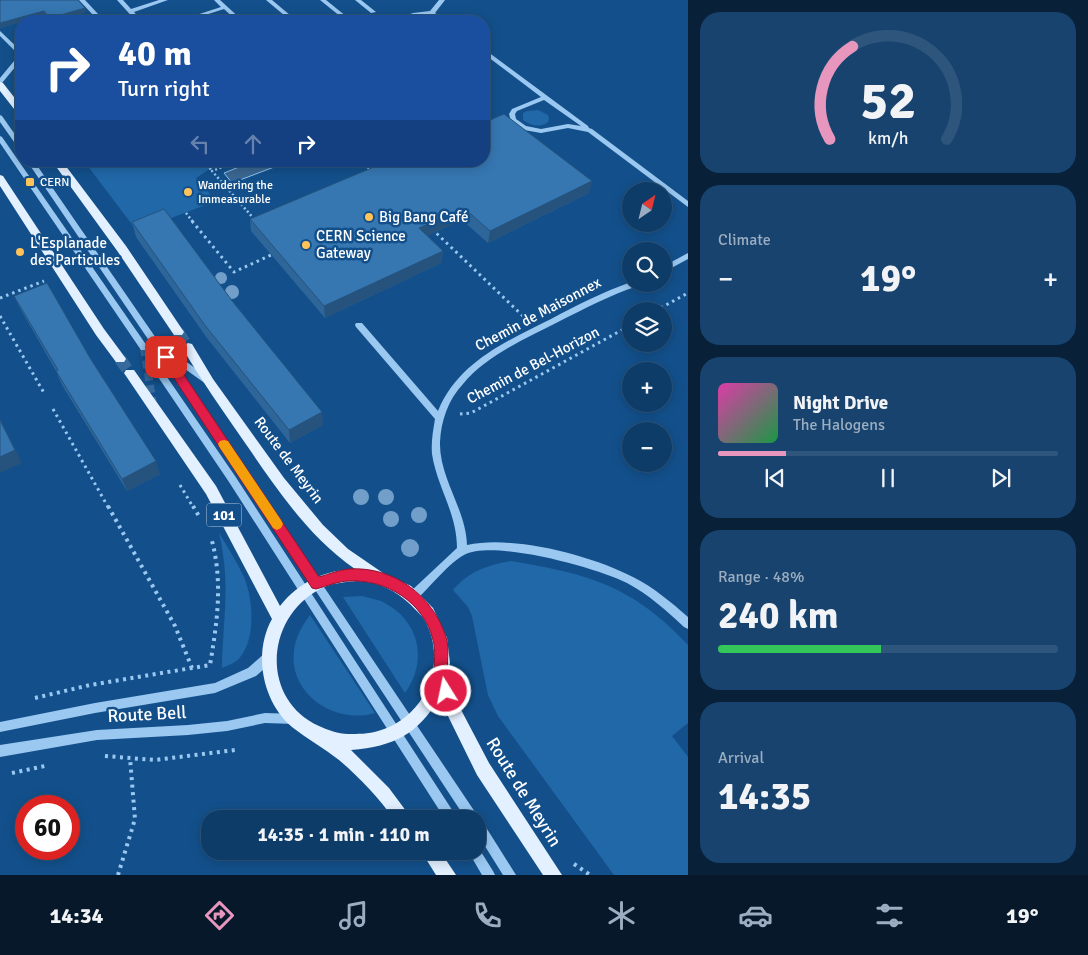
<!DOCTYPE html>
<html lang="en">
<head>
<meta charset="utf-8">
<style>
	body { margin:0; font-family:Signika,sans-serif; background:#17436e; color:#f1f3f6; height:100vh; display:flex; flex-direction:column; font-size:19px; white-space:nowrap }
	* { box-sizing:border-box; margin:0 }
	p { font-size:16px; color:#9badc0 }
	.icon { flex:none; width:28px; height:28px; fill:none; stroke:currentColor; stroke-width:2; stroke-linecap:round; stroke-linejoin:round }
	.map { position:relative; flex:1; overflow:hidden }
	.details { display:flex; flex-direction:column; gap:12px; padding:12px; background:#082139; width:400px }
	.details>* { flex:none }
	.hud { position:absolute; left:15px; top:15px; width:475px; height:152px; border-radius:20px; box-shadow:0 2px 12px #0003,0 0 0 1px #2e567c; background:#1a4fa0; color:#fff; overflow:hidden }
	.needle { width:32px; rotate:35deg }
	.controls { position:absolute; left:622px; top:182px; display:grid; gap:10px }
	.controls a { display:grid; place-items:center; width:50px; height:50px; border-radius:50%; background:#0e3c68; box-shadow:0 2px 12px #0003,0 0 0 1px #2e567c; font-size:25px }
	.speed { position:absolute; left:15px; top:795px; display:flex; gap:10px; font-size:25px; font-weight:700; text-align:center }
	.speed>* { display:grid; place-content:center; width:65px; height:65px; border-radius:50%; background:#0e3c68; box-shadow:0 2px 12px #0003,0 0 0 1px #2e567c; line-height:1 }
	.speed .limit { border:8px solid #d22; background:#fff; color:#111 }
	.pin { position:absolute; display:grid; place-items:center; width:42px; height:42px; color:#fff; margin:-21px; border-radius:10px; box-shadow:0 2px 8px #0006 }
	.me { position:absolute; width:55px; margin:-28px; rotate:350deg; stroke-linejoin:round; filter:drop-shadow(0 0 4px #0008) }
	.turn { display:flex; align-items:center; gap:18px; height:105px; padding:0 20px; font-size:22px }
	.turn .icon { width:65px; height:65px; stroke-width:2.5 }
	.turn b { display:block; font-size:35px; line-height:42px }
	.lanes { display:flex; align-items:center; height:48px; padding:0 20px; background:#0003; justify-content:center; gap:25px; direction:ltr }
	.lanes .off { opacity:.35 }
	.big { font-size:38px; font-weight:800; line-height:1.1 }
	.details .card { flex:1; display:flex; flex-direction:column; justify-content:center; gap:8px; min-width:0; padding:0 18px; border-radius:20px; background:#17436e }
	.details .dial { align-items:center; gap:0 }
	.dial svg { height:130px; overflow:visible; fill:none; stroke:#2e567c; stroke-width:7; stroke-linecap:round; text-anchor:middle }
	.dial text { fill:#f1f3f6; stroke:none }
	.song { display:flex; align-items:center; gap:15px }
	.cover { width:60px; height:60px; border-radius:8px; background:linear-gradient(135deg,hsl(320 70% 55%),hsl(140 70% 35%)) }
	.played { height:5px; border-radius:2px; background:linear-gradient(90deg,#e797bd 20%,#2e567c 20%) }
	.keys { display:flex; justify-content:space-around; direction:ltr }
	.heat { display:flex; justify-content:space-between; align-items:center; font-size:28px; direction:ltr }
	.charge { height:8px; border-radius:4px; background:linear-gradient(90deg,#34c759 48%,#2e567c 0) }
	.trip { position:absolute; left:201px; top:810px; width:285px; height:50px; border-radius:20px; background:#0e3c68; box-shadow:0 2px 12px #0003,0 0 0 1px #2e567c; font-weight:800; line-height:50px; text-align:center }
	.dock { display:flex; height:80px; justify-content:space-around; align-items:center; background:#06182a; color:#9badc0 }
	.dock .icon { width:35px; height:35px }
	.dock .selected { color:#e797bd }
	.dock b { font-size:22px; color:#f1f3f6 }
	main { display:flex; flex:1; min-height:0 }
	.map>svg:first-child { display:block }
	.green { fill:#2168a8 }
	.water { fill:#3a6792; stroke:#8cc4f4 }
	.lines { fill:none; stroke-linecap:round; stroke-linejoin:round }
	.minor-tunnel { stroke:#366a9c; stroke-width:8; stroke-dasharray:8 4.5; stroke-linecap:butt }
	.major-tunnel { stroke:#366a9c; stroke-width:12; stroke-dasharray:12 5.5; stroke-linecap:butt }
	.path-far2 { stroke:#9ac8f1; stroke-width:2.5; stroke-dasharray:2 2.5; stroke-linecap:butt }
	.path-far1 { stroke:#9ac8f1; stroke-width:3; stroke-dasharray:2.5 4; stroke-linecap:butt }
	.path { stroke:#9ac8f1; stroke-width:4; stroke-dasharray:3 4.5; stroke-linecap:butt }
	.minor { fill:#9ac8f1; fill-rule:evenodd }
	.major { fill:#e3f0ff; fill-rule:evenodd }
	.tree { fill:#729fc9 }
	.wall { fill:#2e6699 }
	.shaded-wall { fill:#26537d }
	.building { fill:#3677b2; stroke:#26537d }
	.route { fill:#e11d48; stroke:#92132f }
	.slow { fill:#f59e0b }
	.poi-dot { fill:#ffc359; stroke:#13508b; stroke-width:2 }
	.labels { text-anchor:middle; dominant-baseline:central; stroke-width:5; stroke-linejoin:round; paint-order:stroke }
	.far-poi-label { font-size:12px; fill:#fff; stroke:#13508b; text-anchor:start }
	.shield { fill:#13508b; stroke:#b8cadc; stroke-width:1 }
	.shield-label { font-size:14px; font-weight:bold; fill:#fff }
	.poi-label { font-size:15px; fill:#fff; stroke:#13508b; text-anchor:start }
	.street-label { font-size:15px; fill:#fff; stroke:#13508b }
	.near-street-label { font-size:18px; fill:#fff; stroke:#13508b }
</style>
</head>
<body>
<main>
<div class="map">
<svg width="688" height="875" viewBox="0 0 688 875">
	<rect width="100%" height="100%" fill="#13508b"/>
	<g class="green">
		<path d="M538 110 548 115 549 119 548 122C540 128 531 126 523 120V113L527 111Z"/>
		<path d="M84 161H222L196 178 216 201 137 231Z"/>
		<path d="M219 533C228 548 237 562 244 577 253 599 256 637 241 656 236 663 229 665 222 668 223 618 231 584 219 533Z"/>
		<path d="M511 561C589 574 633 586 688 645V723L672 736 688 757V875H614L498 716 488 695 472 616 468 607 453 590C469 571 488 565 511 561Z"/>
		<path d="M362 596C368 598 375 599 381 601 419 619 429 660 405 693L343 597Z"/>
		<path d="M310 615 375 713C335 725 288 694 294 650 296 636 302 626 310 615Z"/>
	</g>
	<path class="water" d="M254 161H290L232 183 224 173Z"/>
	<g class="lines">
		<g class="minor-tunnel">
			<path d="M155 343 171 354"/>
			<path d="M144 348 153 405"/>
		</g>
		<g class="major-tunnel">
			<path d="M178 332 188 347"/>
			<path d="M120 359 130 373"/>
		</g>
		<g class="path-far2">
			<path d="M204 161 212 171"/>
			<path d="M238 161 212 171 255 220"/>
			<path d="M362 161 371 171"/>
			<path d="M186 213 193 222"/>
		</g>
		<g class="path-far1">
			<path d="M192 221 234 272 271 255"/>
			<path d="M432 229 523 316"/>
			<path d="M0 298 44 281"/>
			<path d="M655 311 688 293"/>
			<path d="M0 316 44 393"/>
			<path d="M53 409 108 507"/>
			<path d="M460 414 471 413 631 325"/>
			<path d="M180 485 193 507"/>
		</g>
		<g class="path">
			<path d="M108 506 175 626 192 668"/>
			<path d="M193 506 200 518"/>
			<path d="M35 698 90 685 210 665C217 623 223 583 212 541"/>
			<path d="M105 756 155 760 235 750"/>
			<path d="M12 773 45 766"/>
			<path d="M574 864 590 875"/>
			<path d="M118 875 135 819 130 758"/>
		</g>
		<g class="minor">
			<path d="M79 0H85L99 15V21H93V15Z"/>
			<path d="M117 0H123L131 9 159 0H168L134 12 142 21H136Z"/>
			<path d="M214 0H220L243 21H237L224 9 186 21H178L221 7Z"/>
			<path d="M266 0H272L297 21H291Z"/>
			<path d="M320 0H326L352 21H346Z"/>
			<path d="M355 0H361L376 12 371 13Z"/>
			<path d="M439 0H445L435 13 447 21C439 21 435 15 428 15 415 14 404 22 392 21L413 13 430 11Z"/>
			<path d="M0 31 21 51V60L2 83 0 84V78L19 55 0 36Z"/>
			<path d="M484 49 588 126 589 128 592 129 688 201V207L588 132 568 128 541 133 524 130 511 121 509 114 512 109 541 97 484 54ZM544 100 581 126 568 124 541 129 526 126 516 119 515 114 517 111Z"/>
			<path d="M0 115 2 116 21 143V150L19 149 0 122Z"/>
			<path d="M0 136 2 137 147 346 148 348 147 350H141L0 143Z"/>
			<path d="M27 161H34L158 341 159 343 158 345H152Z"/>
			<path d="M688 253V259L664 272V266Z"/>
			<path d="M631 282V284H639L638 286C610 295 584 309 558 322 525 339 487 355 463 384 448 400 441 421 440 442 439 478 466 509 467 545 514 535 590 555 633 577 653 587 671 602 688 617V629L684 627C667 611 648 594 627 583 597 568 494 539 464 555 450 562 429 588 417 599L413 601 409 599 408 596 409 593 457 548C457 513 437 487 432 454 431 442 433 431 435 419L356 327 355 325 356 323H362L438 411C458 362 507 341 551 319 577 305 603 292 631 282Z"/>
			<path d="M171 351 212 380 213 382 212 384H206L171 359 477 815 479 819 482 821 516 875H503L478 835V819H466L163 359 162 357 163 355 167 354 168 352Z"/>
			<path d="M153 360 156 361 235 476 458 819H445L229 482 150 365 149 363Z"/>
			<path d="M269 652 273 653 274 657 273 661 256 676 215 693 95 713 0 732V722L95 703 215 683 248 668 265 653Z"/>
			<path d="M265 713 295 714 299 715 300 719 299 723 295 724 265 723 227 731 188 735 97 740 0 757V745L97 730 188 725 227 721Z"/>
			<path d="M478 847 493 871 495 875H482L468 851H478Z"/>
		</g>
		<g class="major">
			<path d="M0 82 3 83 21 106V115L18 114 0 91Z"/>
			<path d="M52 161H62L126 246 182 329 184 332 182 335H174L118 252Z"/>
			<path d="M0 175 3 176 104 329 124 356 126 359 124 362H116L96 335 0 186Z"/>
			<path d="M188 343 192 344 213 379 284 478 323 525 348 549 383 573 411 586 433 608 447 638 450 663 448 673 458 704 489 763 562 875H543L477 775 446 712 440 697C417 735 395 746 351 750L389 788 412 819H394C378 797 359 777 339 760 324 748 307 739 292 727 262 701 253 653 272 619L206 494 126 376 124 373 126 370H134L216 486 280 606C299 582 325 570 355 569 307 536 275 486 243 440 222 409 200 379 182 347ZM357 581C379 582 395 590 411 605 415 610 421 614 424 619 449 662 426 718 378 731 369 734 357 734 348 734 338 734 328 730 319 726 260 699 265 618 320 589 332 583 344 582 357 581Z"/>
			<path d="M421 851H440L456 875H436Z"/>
		</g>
	</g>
	<g class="tree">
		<circle cx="221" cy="278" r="6"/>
		<circle cx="232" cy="292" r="7"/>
		<circle cx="361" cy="497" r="8"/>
		<circle cx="386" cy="497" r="8"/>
		<circle cx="419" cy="515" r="8"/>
		<circle cx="391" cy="519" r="8"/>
		<circle cx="410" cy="548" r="9"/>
	</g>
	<g class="wall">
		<path d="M0 0 86 12 55 21H51L45 15 0 28Z"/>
		<path d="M589 193 488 243 462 220 427 236 443 251 441 263 325 318 251 231 250 219Z"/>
		<path d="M132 222 323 425 290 443 207 338 136 237Z"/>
		<path d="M14 296 90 358 160 474 127 491 62 385 56 371 21 310Z"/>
	</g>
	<g class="shaded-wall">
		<path d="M85 8 86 12 55 21H51L50 18Z"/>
		<path d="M44 11 45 15 0 28V23Z"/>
		<path d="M592 181 589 193 488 243 490 231Z"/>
		<path d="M464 208 462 220 418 240 419 228Z"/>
		<path d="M443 251 441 263 325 318 324 306Z"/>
		<path d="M322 412 323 425 290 443 289 430Z"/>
		<path d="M0 419 22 463 0 473Z"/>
		<path d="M156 461 160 474 127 491 122 479Z"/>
	</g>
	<g class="building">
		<path d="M0 0H78L85 8 50 18 44 11 0 23Z"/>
		<path d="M504 114 592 181 490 231 464 208 419 228 443 251 324 306 250 219 388 161H484V120L485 122Z"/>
		<path d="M164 209 233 302 322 412 289 430 204 324 132 222Z"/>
		<path d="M47 283 90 358 156 461 122 479 56 371 58 370 14 296Z"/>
		<path d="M0 420 15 450 0 457Z"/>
	</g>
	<path class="route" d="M166 353 170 354 319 577C329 574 339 570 349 569 394 566 433 596 446 637 450 650 446 663 448 676 449 681 452 686 453 691L451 696 446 698 441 696C439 689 435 681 434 674 434 662 436 651 433 640 424 602 386 579 349 581 339 581 327 586 316 589L312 588 162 360 161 357 162 354Z"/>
	<path class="slow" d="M224 440 228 441 281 520 283 524 281 528 277 530 273 528 220 448 218 444 220 441Z"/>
	<g class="poi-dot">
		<rect x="25" y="177" width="10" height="10" rx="2.5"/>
		<circle cx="188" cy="192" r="5"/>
		<circle cx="369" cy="217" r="5"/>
		<circle cx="306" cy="245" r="5"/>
		<circle cx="20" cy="252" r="5"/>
	</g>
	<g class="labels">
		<g class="far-poi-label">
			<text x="40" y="182">CERN</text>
			<text x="198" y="185">Wandering the<tspan x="198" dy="14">Immeasurable</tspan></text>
		</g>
		<rect class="shield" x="206.5" y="503.5" width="35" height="23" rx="4"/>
		<g class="shield-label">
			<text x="224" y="515">101</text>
		</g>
		<g class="poi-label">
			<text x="379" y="217">Big Bang Café</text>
			<text x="316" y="236">CERN Science<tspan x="316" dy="17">Gateway</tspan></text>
			<text x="30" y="243">L'Esplanade<tspan x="30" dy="17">des Particules</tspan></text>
		</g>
		<g class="street-label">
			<text transform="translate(538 314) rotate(-28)">Chemin de Maisonnex</text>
			<text transform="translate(533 365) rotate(-28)">Chemin de Bel-Horizon</text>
			<text transform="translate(289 460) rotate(53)">Route de Meyrin</text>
		</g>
		<g class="near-street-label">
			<text transform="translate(147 714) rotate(-3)">Route Bell</text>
			<text transform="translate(524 792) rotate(58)">Route de Meyrin</text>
		</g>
	</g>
</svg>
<div class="controls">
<a><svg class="needle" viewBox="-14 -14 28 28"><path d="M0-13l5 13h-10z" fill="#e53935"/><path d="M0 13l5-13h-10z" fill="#9badc0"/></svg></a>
<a><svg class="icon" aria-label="search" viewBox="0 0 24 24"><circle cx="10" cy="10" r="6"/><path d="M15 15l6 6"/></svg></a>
<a><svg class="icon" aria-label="layers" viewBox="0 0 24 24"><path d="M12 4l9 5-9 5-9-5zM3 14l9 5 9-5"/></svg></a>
<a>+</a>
<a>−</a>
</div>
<div class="speed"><div class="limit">60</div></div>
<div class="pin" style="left:166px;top:357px;background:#d93025"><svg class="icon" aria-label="arrive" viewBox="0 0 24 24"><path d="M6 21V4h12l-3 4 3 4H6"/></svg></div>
<svg class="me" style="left:446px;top:691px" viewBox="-20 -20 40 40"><circle r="17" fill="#e11d48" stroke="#fff" stroke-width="3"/><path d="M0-11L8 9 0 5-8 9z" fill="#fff"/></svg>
<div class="trip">14:35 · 1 min · 110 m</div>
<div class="hud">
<div class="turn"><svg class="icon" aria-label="right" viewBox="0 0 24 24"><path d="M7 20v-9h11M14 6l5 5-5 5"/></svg><div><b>40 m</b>Turn right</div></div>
<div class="lanes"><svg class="icon off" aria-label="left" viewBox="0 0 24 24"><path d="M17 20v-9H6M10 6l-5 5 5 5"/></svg><svg class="icon off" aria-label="ahead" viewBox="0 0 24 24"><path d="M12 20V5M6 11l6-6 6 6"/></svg><svg class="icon" aria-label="right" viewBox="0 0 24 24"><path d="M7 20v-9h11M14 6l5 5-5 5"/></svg></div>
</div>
</div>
<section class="details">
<div class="card dial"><svg viewBox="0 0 100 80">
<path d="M14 69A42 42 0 1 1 86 69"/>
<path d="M14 69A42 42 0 0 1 28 12" stroke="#e797bd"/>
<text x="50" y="56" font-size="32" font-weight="700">52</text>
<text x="50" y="72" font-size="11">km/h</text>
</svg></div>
<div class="card"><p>Climate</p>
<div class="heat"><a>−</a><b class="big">19°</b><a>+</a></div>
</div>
<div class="card">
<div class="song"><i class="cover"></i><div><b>Night Drive</b><p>The Halogens</p></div></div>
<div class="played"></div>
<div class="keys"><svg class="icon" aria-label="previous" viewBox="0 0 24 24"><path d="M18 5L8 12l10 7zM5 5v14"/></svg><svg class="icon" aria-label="pause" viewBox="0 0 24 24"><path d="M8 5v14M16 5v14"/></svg><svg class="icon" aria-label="next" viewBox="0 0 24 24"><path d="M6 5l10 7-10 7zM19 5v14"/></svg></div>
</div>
<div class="card"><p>Range · 48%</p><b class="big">240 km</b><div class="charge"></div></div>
<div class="card"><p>Arrival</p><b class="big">14:35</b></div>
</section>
</main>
<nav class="dock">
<b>14:34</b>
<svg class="icon selected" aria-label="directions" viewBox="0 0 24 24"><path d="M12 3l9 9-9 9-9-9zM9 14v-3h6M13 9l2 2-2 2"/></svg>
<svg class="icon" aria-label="music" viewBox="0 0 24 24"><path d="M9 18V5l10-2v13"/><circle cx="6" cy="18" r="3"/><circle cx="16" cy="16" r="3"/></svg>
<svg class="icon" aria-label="phone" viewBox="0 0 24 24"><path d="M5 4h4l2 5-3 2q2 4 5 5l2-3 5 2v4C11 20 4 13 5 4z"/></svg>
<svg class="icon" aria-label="climate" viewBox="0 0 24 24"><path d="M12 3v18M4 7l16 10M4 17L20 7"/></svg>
<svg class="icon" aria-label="car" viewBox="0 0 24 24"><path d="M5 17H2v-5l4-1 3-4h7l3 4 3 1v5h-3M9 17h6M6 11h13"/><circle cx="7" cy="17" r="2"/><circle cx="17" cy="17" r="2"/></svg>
<svg class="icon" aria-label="filters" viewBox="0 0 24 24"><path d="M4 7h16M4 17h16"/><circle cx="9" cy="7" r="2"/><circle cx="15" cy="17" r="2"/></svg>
<b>19°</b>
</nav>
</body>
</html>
